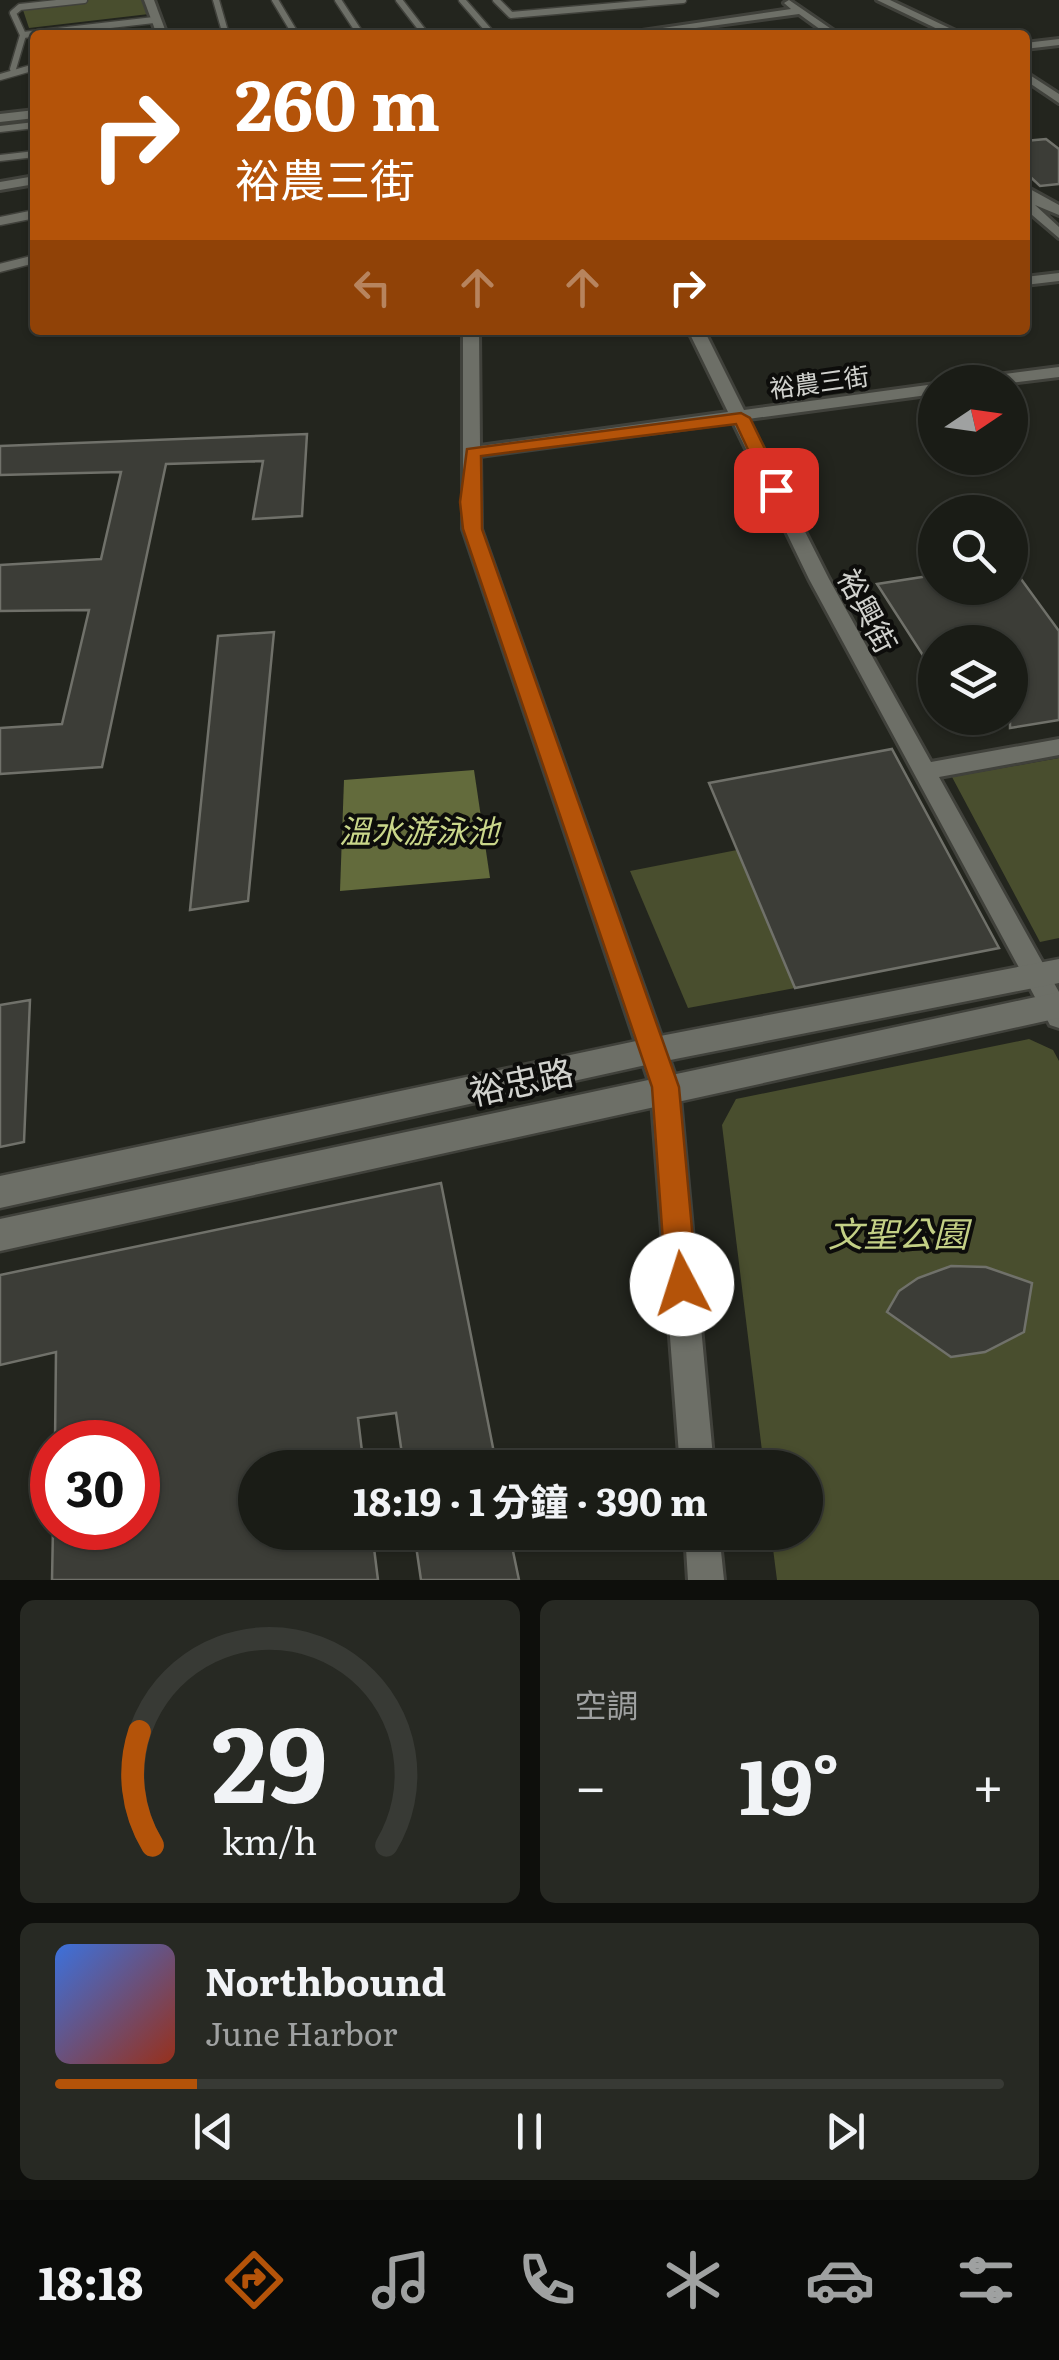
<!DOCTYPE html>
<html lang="zh-TW">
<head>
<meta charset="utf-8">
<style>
	body { margin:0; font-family:Literata,"Noto Sans TC",serif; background:#272923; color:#f1f3f6; height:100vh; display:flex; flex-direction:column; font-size:38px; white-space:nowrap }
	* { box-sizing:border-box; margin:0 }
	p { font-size:32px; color:#9fa1a1 }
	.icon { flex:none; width:55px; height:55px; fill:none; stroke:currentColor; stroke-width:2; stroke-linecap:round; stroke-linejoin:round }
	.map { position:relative; height:1580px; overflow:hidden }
	.drawer { display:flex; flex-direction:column; gap:20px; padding:20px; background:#0e0f0c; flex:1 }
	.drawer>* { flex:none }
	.hud { position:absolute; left:30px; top:30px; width:1000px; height:305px; border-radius:10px; box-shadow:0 2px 8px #0004,0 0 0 2px #383a35; background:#b45309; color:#fff; overflow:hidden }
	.needle { width:65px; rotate:77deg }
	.fabs { position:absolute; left:918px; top:365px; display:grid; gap:20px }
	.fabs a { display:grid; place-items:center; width:110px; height:110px; border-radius:50%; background:#1a1c16; box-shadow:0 2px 8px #0004,0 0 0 2px #383a35; font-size:50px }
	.speed { position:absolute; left:30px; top:1420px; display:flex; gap:20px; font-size:50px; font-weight:700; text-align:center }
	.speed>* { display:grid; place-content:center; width:130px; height:130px; border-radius:50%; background:#1a1c16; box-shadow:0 2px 8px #0004,0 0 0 2px #383a35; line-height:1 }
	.speed .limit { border:15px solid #d22; background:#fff; color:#111 }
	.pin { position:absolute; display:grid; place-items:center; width:85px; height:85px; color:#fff; margin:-42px; border-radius:20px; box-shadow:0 5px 15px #0006 }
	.me { position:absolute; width:110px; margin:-55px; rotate:355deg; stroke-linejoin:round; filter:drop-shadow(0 0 8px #0008) }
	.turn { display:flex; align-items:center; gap:35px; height:210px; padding:0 40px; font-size:45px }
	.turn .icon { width:130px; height:130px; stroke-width:2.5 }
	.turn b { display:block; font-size:70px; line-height:85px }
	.lanes { display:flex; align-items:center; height:95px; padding:0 40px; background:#0003; justify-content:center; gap:50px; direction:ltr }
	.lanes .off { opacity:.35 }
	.big { font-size:75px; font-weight:700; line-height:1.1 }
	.drawer .tile { flex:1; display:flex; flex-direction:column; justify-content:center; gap:15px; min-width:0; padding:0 35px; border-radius:15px; background:#272923 }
	.drawer .dial { align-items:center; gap:0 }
	.dial svg { height:260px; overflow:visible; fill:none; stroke:#383a35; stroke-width:7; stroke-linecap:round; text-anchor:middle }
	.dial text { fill:#f1f3f6; stroke:none }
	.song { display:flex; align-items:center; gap:30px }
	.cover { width:120px; height:120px; border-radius:15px; background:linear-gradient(135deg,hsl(220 70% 55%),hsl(10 70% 35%)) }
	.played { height:10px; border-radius:5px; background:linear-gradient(90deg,#b45309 15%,#383a35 15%) }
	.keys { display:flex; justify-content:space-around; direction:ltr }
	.heat { display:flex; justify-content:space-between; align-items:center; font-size:55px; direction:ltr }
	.drawer .tiles { flex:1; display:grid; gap:20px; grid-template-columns:1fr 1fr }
	.tile:last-child { grid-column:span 2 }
	.trip { position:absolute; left:238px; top:1450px; width:585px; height:100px; border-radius:50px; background:#1a1c16; box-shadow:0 2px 8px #0004,0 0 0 2px #383a35; font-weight:700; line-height:100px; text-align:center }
	.tabs { display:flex; height:160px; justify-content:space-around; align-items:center; background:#0a0b09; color:#9fa1a1 }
	.tabs .icon { width:70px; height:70px }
	.tabs .active { color:#b45309 }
	.tabs b { font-size:45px; color:#f1f3f6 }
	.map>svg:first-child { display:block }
	.green { fill:#494e2e }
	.water { fill:#636b3c }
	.building { fill:#3c3d37; stroke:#70716a; stroke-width:2.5 }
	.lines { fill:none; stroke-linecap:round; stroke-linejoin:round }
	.service-far1-casing { stroke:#40413b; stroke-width:9 }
	.service-casing { stroke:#40413b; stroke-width:11 }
	.minor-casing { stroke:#40413b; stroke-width:6 }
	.tertiary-casing { stroke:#40413b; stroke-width:5 }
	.service-far1 { stroke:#6d6f67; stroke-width:6 }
	.service { stroke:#6d6f67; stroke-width:8 }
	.minor { fill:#6d6f67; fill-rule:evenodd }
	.tertiary { fill:#6d6f67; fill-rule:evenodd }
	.route { fill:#b45309; stroke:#753606; stroke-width:2.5 }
	.labels { text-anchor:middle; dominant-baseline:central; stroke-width:8; stroke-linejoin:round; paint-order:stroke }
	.far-street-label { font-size:25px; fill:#d1d2ce; stroke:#0d0d0b }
	.street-label { font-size:30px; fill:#d1d2ce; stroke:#0d0d0b }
	.water-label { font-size:32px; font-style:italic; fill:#c9d68a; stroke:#0d0d0b }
	.near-street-label { font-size:35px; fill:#d1d2ce; stroke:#0d0d0b }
	.near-park-label { font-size:35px; font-style:italic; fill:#c3d085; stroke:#0d0d0b }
</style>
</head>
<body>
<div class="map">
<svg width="1059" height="1580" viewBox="0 0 1059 1580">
	<rect width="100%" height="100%" fill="#23251e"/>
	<g class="green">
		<path d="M78 0H144L149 14 29 28 23 10Z"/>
		<path d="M1059 758V938L1040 942 952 777Z"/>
		<path d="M737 850 795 988 688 1008 630 871Z"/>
		<path d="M1029 1039 1053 1050 1059 1061V1580H777L771 1533 805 1532V1468L764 1467 722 1125 736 1099Z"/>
	</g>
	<path class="water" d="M474 770 490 878 340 891 344 780Z"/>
	<g class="building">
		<path d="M1046 139 1059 149V184L1040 186 1025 172V141Z"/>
		<path d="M307 434 302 516 253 519 263 461 166 464 102 767 0 774V728L62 724 89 610 0 611V565L101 559 121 472 0 475V446Z"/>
		<path d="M1010 564 1059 631V720L1010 728V642H935V674L877 584 935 575V588H1010Z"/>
		<path d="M274 632 248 901 190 910 218 636Z"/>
		<path d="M892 749 999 948 795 988 709 783Z"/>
		<path d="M30 1000 24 1142 0 1147V1005Z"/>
		<path d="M441 1183 497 1468H404L396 1413 358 1418 364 1468H255V1532H372L378 1580H52L53 1528H138V1442H55L56 1352 0 1365V1275Z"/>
		<path d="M951 1266 986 1267 1032 1283 1024 1332 985 1352 951 1357 887 1312 899 1291 918 1278Z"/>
		<path d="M414 1532H509L519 1580H421Z"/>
	</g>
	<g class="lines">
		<defs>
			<g id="service-far1">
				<path d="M216 0 226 35"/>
				<path d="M275 0 296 35"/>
				<path d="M338 0 361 35"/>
				<path d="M399 0 426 35"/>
				<path d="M462 0 489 31"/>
				<path d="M496 0 511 15 683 0"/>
				<path d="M23 35 154 20"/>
				<path d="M13 69 23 35 13 13 20 7 84 0"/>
				<path d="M0 77 35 67"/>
				<path d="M0 129 35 125"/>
				<path d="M0 158 35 154"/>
			</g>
			<g id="service">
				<path d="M0 221 35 214"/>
				<path d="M0 268 35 259"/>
			</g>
			<g id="minor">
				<path d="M144 0H154L167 35H157Z"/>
				<path d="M789 0 840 35H828L799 14 644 35H615L791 9 784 3Z"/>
				<path d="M877 0H890L964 35H950Z"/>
				<path d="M1059 39V45L1025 49V43Z"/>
				<path d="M1025 72 1059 94V103L1025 80Z"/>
				<path d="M35 110V118L0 122V114Z"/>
				<path d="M35 176V184L0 190V182Z"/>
				<path d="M1028 188 1059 205V215L1035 205 1059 227V238L1025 209 1028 198 1025 189Z"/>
				<path d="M1059 273V281L1025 285V277Z"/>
				<path d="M463 330H479L480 446 728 412 688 330H704L744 410 935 384V394L748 419 829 579 931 762 1059 739V755L939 777 1059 992V1028L1050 1025 809 579 733 422 480 456 481 529 679 1087 714 1468H680L651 1087 463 529Z"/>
				<path d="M1059 367V377L1010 383 974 382 982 377Z"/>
				<path d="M685 1532H719L724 1580H688Z"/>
			</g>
			<g id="tertiary">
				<path d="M1059 959V983L655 1063 0 1208V1176L655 1037Z"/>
				<path d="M1059 992V1018L0 1251V1219Z"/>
			</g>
		</defs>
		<use href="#service-far1" class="service-far1-casing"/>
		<use href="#service" class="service-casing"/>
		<use href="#minor" class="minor-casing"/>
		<use href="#tertiary" class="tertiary-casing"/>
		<use href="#service-far1" class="service-far1"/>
		<use href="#service" class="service"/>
		<use href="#minor" class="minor"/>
		<use href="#tertiary" class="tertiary"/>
	</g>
	<path class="route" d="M741 413 750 418 785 490 782 494 767 490 736 424 481 456 482 529 679 1087 697 1284 692 1295 682 1300 671 1295 666 1284 652 1087 463 529 460 502 467 449Z"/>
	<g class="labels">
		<g class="far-street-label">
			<text transform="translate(819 381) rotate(-8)">裕農三街</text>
		</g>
		<g class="street-label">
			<text transform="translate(869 610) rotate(62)">裕興街</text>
		</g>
		<g class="water-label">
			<text x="419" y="829">溫水游泳池</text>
		</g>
		<g class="near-street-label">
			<text transform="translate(521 1080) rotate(-12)">裕忠路</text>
		</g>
		<g class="near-park-label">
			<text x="898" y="1232">文聖公園</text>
		</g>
	</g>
</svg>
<div class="fabs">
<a><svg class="needle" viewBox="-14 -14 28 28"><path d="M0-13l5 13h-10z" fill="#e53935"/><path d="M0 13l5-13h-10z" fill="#9fa1a1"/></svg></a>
<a><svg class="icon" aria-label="search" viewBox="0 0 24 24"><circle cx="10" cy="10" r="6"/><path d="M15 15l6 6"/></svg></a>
<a><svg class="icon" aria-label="layers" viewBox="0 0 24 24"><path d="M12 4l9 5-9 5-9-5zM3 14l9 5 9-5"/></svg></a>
</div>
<div class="speed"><div class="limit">30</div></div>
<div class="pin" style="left:776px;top:490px;background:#d93025"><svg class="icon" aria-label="arrive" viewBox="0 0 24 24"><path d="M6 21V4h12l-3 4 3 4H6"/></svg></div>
<svg class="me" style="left:682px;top:1284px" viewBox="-20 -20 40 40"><circle r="19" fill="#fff"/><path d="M0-13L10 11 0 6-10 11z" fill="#b45309"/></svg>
<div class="trip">18:19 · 1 分鐘 · 390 m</div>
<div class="hud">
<div class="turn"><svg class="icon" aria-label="right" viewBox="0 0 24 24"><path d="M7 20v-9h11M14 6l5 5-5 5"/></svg><div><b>260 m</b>裕農三街</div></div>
<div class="lanes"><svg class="icon off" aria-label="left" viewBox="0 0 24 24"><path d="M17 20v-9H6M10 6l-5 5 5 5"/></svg><svg class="icon off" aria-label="ahead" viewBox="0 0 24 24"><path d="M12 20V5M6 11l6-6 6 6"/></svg><svg class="icon off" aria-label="ahead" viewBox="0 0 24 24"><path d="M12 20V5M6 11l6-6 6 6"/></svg><svg class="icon" aria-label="right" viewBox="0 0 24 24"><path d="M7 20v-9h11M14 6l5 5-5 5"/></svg></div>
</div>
</div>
<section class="drawer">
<div class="tiles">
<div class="tile dial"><svg viewBox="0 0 100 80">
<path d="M14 69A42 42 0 1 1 86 69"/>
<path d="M14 69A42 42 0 0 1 10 34" stroke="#b45309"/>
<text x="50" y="56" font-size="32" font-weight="700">29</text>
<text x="50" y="72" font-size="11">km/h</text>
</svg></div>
<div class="tile"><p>空調</p>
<div class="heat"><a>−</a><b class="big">19°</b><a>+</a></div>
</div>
<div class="tile">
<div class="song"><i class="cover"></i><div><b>Northbound</b><p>June Harbor</p></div></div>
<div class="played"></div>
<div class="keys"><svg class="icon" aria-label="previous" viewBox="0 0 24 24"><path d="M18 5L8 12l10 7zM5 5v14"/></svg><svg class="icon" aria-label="pause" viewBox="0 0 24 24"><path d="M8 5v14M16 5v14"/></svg><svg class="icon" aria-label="next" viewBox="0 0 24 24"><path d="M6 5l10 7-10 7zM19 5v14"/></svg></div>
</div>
</div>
</section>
<nav class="tabs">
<b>18:18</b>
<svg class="icon active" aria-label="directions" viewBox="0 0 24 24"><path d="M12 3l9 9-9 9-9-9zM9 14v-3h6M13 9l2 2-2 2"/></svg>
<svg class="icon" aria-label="music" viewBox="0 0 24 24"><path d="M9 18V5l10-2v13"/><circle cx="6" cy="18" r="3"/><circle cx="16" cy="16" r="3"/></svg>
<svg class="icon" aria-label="phone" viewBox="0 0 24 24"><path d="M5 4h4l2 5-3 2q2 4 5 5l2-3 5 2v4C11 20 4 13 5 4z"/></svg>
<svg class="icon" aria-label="climate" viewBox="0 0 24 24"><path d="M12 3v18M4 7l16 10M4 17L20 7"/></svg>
<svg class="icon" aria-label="car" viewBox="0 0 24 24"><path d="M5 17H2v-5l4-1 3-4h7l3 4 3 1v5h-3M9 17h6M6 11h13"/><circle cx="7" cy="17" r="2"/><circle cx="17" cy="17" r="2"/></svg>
<svg class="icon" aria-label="filters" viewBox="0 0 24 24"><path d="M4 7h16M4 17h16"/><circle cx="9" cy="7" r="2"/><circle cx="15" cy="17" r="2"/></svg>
</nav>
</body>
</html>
